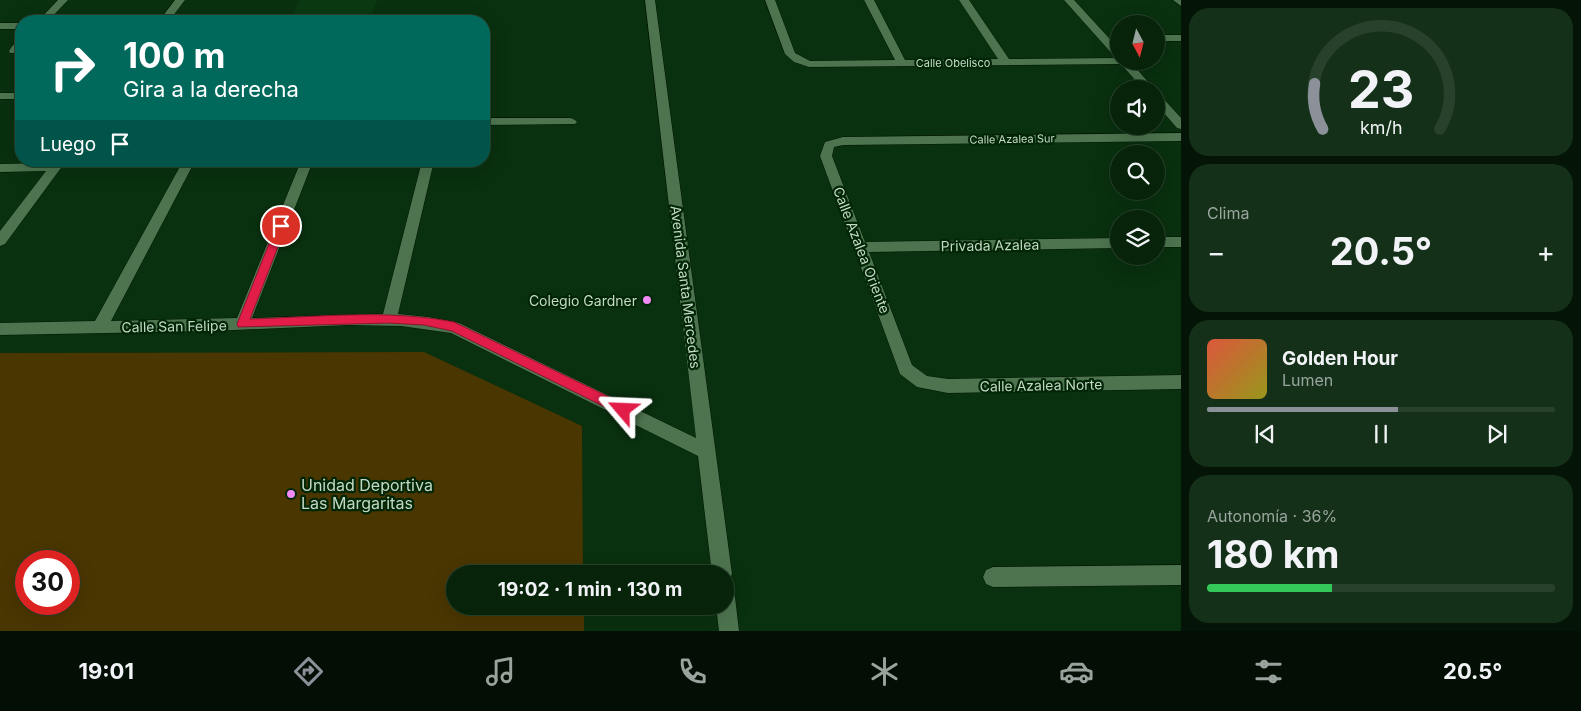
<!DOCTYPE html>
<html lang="es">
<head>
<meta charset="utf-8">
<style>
	body { margin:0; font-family:Inter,sans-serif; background:#153019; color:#f1f3f6; height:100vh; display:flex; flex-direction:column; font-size:19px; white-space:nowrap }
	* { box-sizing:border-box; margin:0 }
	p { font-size:16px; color:#98a49d }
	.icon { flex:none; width:28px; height:28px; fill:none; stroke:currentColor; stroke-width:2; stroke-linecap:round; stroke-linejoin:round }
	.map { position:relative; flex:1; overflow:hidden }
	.side { display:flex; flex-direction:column; gap:8px; padding:8px; background:#041406; width:400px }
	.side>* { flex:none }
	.guide { position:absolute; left:15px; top:15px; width:475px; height:152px; border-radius:20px; box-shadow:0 5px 20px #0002,0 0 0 1px #28412c; background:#00695c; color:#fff; overflow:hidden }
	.needle { width:32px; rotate:173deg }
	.buttons { position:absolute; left:1110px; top:15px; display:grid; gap:10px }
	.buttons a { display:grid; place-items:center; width:55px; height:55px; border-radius:50%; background:#07240b; box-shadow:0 5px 20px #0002,0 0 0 1px #28412c; font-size:25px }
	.speed { position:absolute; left:15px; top:550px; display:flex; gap:10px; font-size:25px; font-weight:700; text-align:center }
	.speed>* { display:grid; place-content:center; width:65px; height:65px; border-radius:50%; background:#07240b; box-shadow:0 5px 20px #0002,0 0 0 1px #28412c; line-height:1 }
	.speed .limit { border:8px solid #d22; background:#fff; color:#111 }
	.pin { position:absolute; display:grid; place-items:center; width:42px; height:42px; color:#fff; margin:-21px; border:2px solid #fff; border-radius:50%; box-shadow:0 1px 5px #0007 }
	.me { position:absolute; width:55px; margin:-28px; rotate:296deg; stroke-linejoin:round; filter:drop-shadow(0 0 4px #0008) }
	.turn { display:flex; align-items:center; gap:18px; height:105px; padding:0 25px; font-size:22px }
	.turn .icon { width:65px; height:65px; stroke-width:2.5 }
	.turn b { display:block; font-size:35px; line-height:42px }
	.then { display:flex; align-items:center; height:48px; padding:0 25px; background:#0003; gap:10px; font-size:19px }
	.big { font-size:38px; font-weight:700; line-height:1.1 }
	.side .widget { flex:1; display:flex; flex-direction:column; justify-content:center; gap:8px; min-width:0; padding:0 18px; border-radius:20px; background:#153019 }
	.side .dial { align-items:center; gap:0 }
	.dial svg { height:130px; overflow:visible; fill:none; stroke:#28412c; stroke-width:7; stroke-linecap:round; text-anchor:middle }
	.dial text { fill:#f1f3f6; stroke:none }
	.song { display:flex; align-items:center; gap:15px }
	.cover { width:60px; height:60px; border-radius:8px; background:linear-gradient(135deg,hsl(10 70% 55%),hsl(60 70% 35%)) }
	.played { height:5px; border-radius:2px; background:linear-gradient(90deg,#8c9099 55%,#28412c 55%) }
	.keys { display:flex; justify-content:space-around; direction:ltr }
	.heat { display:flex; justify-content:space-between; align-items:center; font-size:28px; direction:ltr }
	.charge { height:8px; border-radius:4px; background:linear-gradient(90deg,#34c759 36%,#28412c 0) }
	.trip { position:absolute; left:446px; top:565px; width:288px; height:50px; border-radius:25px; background:#07240b; box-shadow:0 5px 20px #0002,0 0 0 1px #28412c; font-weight:700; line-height:50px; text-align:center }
	.dock { display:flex; height:80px; justify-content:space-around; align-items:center; background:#030e04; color:#98a49d }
	.dock .icon { width:35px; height:35px }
	.dock .current { color:#8c9099 }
	.dock b { font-size:22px; color:#f1f3f6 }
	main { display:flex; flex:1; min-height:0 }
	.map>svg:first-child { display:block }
	.built { fill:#0a3912 }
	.green { fill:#4a3600; fill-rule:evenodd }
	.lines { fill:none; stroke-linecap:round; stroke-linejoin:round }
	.minor-casing { stroke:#001601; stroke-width:1 }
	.minor { fill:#4d744f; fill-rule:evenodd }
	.route { fill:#e11d48; stroke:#92132f }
	.poi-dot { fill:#f18af4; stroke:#002606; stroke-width:2 }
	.labels { text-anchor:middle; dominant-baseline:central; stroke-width:4.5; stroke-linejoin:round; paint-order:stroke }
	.far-street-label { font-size:11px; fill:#c4d9c4; stroke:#002606 }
	.street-label { font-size:14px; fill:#c4d9c4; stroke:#002606 }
	.poi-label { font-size:14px; fill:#c4d9c4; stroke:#002606; text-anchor:end }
	.near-poi-label { font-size:16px; fill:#c4d9c4; stroke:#002606; text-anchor:start }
</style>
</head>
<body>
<main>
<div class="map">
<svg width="1181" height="631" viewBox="0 0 1181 631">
	<rect width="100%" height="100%" fill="#09300f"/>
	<path class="built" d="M300 0H377L369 21H289Z"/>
	<path class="green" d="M424 352 582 426 583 574H455V606H584V631H0V353ZM26 561H69V604H26Z"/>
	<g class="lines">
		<defs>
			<g id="minor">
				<path d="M58 0H68L48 21H38Z"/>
				<path d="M175 0H185L169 21H159Z"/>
				<path d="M645 0H655L732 574 729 581 725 583V574H712L698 456 451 333 401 326 348 325 213 331 0 335V323L95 321 183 161H195L111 321 237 318 301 161H313L252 318 383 314 422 161H434L398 314 428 317 459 323 696 438Z"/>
				<path d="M765 0H775L795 53 810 61 895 60 864 0H874L905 60 998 59 959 0H969L1009 59 1118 58 1115 57 1064 0H1074L1119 49V61H1130L1154 89H1143L1121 64 809 67 794 62 785 54Z"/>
				<path d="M1173 0H1181V6Z"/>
				<rect x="0" y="23" width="21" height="6"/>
				<rect x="1156" y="35" width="25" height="6"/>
				<path d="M21 40V49L18 53H10L9 51C12 46 16 41 21 40Z"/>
				<rect x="0" y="93" width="21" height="6"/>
				<path d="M1156 94 1160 95 1181 118V129L1177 128 1156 104Z"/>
				<path d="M571 118 575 120 577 122 575 124 484 125V118Z"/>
				<path d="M1181 133V141L843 145 834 147 832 156 865 242 1119 238V248L869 252 912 365 927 376 948 379 1181 375V389L948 393 917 387 900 374 820 156 825 142 843 137Z"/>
				<path d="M53 161H66L5 244 0 246V231L46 171 0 172V164L52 163Z"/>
				<rect x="1156" y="237" width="25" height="10"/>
				<path d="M1181 565V585L993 587 986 584 983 577 986 570 993 567Z"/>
				<path d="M725 587 732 590 735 597 739 631H719L716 606H725Z"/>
			</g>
		</defs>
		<use href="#minor" class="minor-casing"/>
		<use href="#minor" class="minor"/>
	</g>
	<path class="route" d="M281 222 286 226 250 319C318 317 387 309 454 322L628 406 629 410 628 414 623 416 619 414 452 331 424 325 389 323 238 327 237 324 276 226Z"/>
	<g class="poi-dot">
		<circle cx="647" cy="300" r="5"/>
		<circle cx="291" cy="494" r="5"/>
	</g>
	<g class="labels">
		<g class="far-street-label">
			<text x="953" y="63">Calle Obelisco</text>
			<text transform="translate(1012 139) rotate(-1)">Calle Azalea Sur</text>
		</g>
		<g class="street-label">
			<text transform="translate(990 245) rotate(-1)">Privada Azalea</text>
			<text transform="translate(862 250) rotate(69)">Calle Azalea Oriente</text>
			<text transform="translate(686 287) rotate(83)">Avenida Santa Mercedes</text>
			<text transform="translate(174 326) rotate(-1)">Calle San Felipe</text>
			<text transform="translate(1041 385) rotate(-1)">Calle Azalea Norte</text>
		</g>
		<g class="poi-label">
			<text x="637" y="300">Colegio Gardner</text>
		</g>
		<g class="near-poi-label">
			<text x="301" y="485">Unidad Deportiva<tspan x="301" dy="18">Las Margaritas</tspan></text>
		</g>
	</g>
</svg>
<div class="buttons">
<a><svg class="needle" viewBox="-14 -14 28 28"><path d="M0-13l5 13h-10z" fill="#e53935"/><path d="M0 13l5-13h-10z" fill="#98a49d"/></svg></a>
<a><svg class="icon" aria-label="sound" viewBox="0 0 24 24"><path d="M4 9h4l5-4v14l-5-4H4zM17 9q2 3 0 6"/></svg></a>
<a><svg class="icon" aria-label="search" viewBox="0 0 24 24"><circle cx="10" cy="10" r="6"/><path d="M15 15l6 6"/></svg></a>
<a><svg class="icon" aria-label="layers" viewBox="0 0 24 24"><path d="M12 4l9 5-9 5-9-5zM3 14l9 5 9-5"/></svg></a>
</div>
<div class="speed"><div class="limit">30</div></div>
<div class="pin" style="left:281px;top:226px;background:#d93025"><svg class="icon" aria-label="arrive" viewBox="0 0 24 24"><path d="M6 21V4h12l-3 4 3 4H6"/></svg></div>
<svg class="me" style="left:623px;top:410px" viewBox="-20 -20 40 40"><path d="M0-17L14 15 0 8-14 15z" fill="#e11d48" stroke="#fff" stroke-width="4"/></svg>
<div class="trip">19:02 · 1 min · 130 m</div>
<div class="guide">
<div class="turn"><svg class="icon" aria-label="right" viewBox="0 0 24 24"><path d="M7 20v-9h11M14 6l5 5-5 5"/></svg><div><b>100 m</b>Gira a la derecha</div></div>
<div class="then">Luego<svg class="icon" aria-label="arrive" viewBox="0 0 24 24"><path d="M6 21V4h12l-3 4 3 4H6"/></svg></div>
</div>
</div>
<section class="side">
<div class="widget dial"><svg viewBox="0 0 100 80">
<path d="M14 69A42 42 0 1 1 86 69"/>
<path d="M14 69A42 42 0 0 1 9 41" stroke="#8c9099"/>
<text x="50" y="56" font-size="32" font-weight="700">23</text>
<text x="50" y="72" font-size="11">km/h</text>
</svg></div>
<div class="widget"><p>Clima</p>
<div class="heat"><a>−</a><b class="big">20.5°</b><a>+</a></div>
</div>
<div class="widget">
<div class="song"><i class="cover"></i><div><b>Golden Hour</b><p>Lumen</p></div></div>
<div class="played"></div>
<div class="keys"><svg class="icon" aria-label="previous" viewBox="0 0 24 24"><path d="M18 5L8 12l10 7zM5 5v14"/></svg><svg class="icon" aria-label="pause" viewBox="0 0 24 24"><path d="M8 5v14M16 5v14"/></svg><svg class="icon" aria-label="next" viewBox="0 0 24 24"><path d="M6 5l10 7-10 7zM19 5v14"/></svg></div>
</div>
<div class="widget"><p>Autonomía · 36%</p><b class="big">180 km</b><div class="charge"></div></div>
</section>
</main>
<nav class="dock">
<b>19:01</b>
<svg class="icon current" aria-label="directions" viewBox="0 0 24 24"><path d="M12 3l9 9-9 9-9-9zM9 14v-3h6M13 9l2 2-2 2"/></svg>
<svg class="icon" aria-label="music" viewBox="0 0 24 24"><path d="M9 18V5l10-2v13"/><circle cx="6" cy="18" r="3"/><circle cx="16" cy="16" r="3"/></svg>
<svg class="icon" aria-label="phone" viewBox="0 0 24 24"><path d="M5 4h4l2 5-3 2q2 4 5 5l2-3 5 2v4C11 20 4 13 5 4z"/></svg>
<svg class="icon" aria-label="climate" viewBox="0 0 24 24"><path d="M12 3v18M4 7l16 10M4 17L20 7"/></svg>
<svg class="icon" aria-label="car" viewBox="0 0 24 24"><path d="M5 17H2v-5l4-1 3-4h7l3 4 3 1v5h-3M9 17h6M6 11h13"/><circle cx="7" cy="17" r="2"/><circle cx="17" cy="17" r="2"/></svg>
<svg class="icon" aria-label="filters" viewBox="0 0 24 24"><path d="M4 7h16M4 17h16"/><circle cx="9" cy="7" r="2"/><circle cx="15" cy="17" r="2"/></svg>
<b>20.5°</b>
</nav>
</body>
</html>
